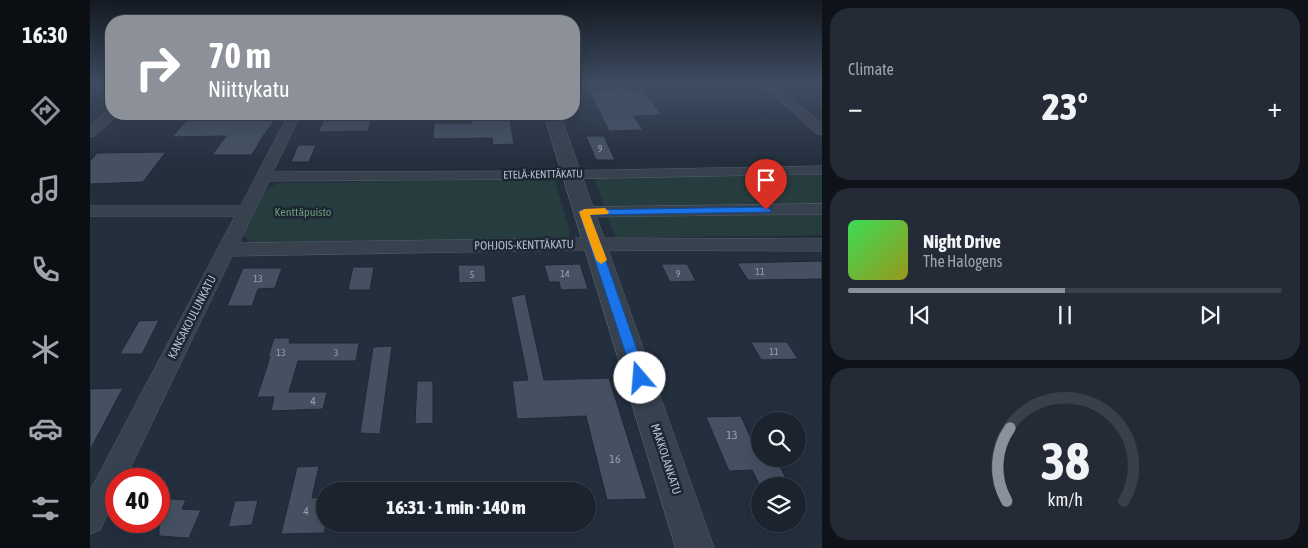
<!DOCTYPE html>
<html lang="en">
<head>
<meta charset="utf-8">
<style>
	body { margin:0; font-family:"Asap Condensed",sans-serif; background:#242b36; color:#f1f3f6; height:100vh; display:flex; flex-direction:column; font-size:19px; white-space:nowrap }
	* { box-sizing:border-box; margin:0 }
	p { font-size:16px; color:#a0a4aa }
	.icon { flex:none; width:28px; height:28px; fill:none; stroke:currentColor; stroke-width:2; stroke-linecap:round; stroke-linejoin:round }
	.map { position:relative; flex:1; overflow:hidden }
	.sheet { display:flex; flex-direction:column; gap:8px; padding:8px; background:#0f1319; width:486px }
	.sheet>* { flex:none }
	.guide { position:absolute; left:15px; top:15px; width:475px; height:105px; border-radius:20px; box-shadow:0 5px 20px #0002,0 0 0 1px #39404a; background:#8c9099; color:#fff; overflow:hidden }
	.tools { position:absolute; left:661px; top:412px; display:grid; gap:10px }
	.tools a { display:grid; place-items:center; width:55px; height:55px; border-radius:50%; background:#1b232e; box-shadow:0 5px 20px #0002,0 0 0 1px #39404a; font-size:25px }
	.speed { position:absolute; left:15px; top:468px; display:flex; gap:10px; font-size:25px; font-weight:700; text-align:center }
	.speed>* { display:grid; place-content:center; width:65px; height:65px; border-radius:50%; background:#1b232e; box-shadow:0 5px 20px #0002,0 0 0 1px #39404a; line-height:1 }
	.speed .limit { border:8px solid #d22; background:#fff; color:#111 }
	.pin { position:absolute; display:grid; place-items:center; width:42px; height:42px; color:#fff; margin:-51px -21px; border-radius:50% 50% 50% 0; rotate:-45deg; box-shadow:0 0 5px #0007 }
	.pin .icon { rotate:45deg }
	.me { position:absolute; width:55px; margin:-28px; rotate:342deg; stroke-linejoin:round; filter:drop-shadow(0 0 4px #0008) }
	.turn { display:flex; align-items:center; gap:18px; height:105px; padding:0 20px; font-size:22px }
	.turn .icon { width:65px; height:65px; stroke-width:2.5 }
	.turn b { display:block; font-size:35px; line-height:42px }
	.big { font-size:38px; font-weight:800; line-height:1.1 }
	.sheet .tile { flex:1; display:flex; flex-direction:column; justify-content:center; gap:8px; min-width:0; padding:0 18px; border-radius:20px; background:#242b36 }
	.sheet .dial { align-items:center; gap:0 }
	.dial svg { height:130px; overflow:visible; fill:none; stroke:#39404a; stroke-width:7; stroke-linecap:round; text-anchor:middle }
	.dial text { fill:#f1f3f6; stroke:none }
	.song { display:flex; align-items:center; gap:15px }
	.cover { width:60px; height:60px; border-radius:8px; background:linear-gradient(135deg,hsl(130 70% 55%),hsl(60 70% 35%)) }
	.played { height:5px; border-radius:2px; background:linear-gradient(90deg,#8c9099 50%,#39404a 50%) }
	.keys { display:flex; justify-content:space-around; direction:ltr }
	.heat { display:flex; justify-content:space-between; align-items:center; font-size:28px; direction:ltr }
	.trip { position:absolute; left:226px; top:482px; width:280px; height:50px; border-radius:25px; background:#1b232e; box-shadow:0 5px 20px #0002,0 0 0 1px #39404a; font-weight:800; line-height:50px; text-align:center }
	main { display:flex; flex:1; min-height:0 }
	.dock { display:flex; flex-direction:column; width:90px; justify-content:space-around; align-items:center; background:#0b0e12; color:#a0a4aa }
	.dock .icon { width:35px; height:35px }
	.dock .active { color:#8c9099 }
	.dock b { font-size:22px; color:#f1f3f6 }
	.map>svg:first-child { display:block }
	.green { fill:#263c3f }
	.building { fill:#455162; stroke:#1f2835 }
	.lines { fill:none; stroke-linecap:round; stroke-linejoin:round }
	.minor-casing { stroke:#565f6c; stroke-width:1 }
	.tertiary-casing { stroke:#565f6c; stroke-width:1 }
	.minor { fill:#38414e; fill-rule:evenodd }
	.tertiary { fill:#38414e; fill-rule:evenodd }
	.route { fill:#1a73e8; stroke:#114b97 }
	.slow { fill:#f59e0b }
	.labels { text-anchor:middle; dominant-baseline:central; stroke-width:5; stroke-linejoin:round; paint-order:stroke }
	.number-label { font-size:10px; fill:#98a1af }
	.far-street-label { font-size:11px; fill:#b4bcc9; stroke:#1d2633 }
	.park-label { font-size:12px; fill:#6b9a76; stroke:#1d2633 }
	.street-label { font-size:12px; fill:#b4bcc9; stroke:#1d2633 }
	.near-number-label { font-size:12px; fill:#98a1af }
</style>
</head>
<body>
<main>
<nav class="dock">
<b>16:30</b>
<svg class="icon active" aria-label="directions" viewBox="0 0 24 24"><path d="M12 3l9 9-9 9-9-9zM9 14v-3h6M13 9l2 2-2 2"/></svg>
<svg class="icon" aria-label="music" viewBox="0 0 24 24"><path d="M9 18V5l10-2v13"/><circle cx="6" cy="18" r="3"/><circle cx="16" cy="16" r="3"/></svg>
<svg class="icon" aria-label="phone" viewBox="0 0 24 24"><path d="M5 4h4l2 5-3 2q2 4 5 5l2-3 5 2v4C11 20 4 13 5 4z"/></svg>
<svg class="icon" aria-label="climate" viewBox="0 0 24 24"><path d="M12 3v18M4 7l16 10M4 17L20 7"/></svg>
<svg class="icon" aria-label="car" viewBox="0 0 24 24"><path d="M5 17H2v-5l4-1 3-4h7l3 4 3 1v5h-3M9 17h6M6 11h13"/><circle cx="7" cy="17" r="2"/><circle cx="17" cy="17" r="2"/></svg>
<svg class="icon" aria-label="filters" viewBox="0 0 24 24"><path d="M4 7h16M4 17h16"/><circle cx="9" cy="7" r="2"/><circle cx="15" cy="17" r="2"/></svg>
</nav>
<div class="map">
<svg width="732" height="548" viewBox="0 0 732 548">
	<rect width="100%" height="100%" fill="#242f3e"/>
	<g class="green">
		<path d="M732 175V235L526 238 504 178Z"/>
		<path d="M464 179 480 231 478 238 161 243 153 235 174 191 188 183Z"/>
	</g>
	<g class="building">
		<path d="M533 89 554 91 572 115 544 116 553 130 519 131 499 90Z"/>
		<path d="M236 114 282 115 278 131 228 132Z"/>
		<path d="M381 114H419L424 144 403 145 402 138 343 139 344 123H381Z"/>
		<path d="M156 115 153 119 185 120 173 136 162 155H122L136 136 82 137 100 116Z"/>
		<path d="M496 136H514L525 160H506Z"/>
		<path d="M208 145H226L219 162H201Z"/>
		<path d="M76 152 53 182 0 184V161L7 153Z"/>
		<path d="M732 261V279L666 280H658L647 263Z"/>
		<path d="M490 264 498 289 471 290 469 282H459L454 265Z"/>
		<path d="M571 264H597L606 281 580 282Z"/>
		<path d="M368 265H395L396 282 369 283Z"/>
		<path d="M263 267H284L280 290H258Z"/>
		<path d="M153 268H192L185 288 168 289 162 306H137Z"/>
		<path d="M435 294 454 380 519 378 557 499 517 500 496 416 427 419 422 381 438 380 421 297Z"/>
		<path d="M69 320 52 354H30L49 321Z"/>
		<path d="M184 338H200L199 343H269L266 361H208L199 392H237L233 409 181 411 184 397H167L180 357H178Z"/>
		<path d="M661 342H697L708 359 671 360Z"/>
		<path d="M302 346 290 434 270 433 283 347Z"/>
		<path d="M327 381H343V423L325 424Z"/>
		<path d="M33 388 0 450V389Z"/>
		<path d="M651 416 670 459H686L700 486H670L662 470 639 471 616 417Z"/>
		<path d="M229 466 222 498 235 497V533L191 534 207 467Z"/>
		<path d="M69 498 96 500 92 509 111 510 99 538 69 536Z"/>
		<path d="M168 500 162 525 138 527 145 501Z"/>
	</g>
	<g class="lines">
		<defs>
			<g id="minor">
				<path d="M674 85H686L732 124V135L727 134Z"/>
				<path d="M21 110V114H27L25 117 5 136 0 137V126L17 111Z"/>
				<path d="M199 114H211L183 172 468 171 732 166V174L468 179 179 181 149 243 492 238 732 239V251L492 250 142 256 35 479H26V497L10 530 0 534V491L145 216H0V206H150Z"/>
				<path d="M732 204V214L494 217 488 216 486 212 488 208 494 207Z"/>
			</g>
			<path id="tertiary" d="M454 114H470L624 548H586Z"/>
		</defs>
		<use href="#minor" class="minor-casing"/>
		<use href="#tertiary" class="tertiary-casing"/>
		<use href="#minor" class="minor"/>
		<use href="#tertiary" class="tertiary"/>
	</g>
	<linearGradient id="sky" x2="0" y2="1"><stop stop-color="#141a22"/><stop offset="0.52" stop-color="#3f4d63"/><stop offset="1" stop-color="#3f4d63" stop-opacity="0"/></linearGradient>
	<rect width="732" height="162" fill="url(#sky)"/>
	<path class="route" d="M676 207 681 210 680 212 500 215 557 378 555 382 550 384 545 382 489 212 490 210Z"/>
	<path class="slow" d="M515 208 519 212 518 214 500 215 517 260 511 264 506 260 489 212 494 209Z"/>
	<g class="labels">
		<g class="number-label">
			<text x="510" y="148">9</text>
			<text x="670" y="271">11</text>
			<text x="475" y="273">14</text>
			<text x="588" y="273">9</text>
			<text x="382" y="274">5</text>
			<text x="168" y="278">13</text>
			<text x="684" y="351">11</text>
			<text x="191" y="352">13</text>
			<text x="246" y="352">3</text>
		</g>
		<g class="far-street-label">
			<text transform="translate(453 174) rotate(-1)">ETELÄ-KENTTÄKATU</text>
		</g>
		<g class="park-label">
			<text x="213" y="212">Kenttäpuisto</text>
		</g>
		<g class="street-label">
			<text transform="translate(434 245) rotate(-1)">POHJOIS-KENTTÄKATU</text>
			<text transform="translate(102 317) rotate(-63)">KANSAKOULUNKATU</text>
			<text transform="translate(576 459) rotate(72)">MAKKOLANKATU</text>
		</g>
		<g class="near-number-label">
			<text x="223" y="401">4</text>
			<text x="642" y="435">13</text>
			<text x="525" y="459">16</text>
			<text x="216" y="511">4</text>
		</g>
	</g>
</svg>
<div class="tools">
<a><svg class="icon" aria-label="search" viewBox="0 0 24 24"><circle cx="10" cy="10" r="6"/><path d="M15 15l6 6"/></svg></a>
<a><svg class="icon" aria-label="layers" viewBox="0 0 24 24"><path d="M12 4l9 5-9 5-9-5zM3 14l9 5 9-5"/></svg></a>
</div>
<div class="speed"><div class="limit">40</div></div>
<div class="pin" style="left:676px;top:210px;background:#d93025"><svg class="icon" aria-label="arrive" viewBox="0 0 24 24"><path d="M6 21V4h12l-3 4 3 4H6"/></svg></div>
<svg class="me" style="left:550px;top:378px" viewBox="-20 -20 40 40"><circle r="19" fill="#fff"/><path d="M0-13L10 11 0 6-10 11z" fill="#1a73e8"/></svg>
<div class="trip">16:31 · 1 min · 140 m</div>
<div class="guide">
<div class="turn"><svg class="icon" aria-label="right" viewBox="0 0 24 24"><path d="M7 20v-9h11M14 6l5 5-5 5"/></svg><div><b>70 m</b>Niittykatu</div></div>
</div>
</div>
<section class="sheet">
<div class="tile"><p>Climate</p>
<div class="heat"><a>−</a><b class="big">23°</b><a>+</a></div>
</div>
<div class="tile">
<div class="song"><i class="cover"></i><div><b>Night Drive</b><p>The Halogens</p></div></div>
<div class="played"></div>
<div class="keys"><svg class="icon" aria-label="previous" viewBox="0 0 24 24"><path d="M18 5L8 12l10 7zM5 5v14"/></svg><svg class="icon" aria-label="pause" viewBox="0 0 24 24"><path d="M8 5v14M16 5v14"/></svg><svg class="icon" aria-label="next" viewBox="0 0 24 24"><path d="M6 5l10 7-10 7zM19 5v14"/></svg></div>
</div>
<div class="tile dial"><svg viewBox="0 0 100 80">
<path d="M14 69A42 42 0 1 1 86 69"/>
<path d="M14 69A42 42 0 0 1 16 24" stroke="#8c9099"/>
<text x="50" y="56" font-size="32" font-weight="700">38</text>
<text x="50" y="72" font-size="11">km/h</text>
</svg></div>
</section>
</main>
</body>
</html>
